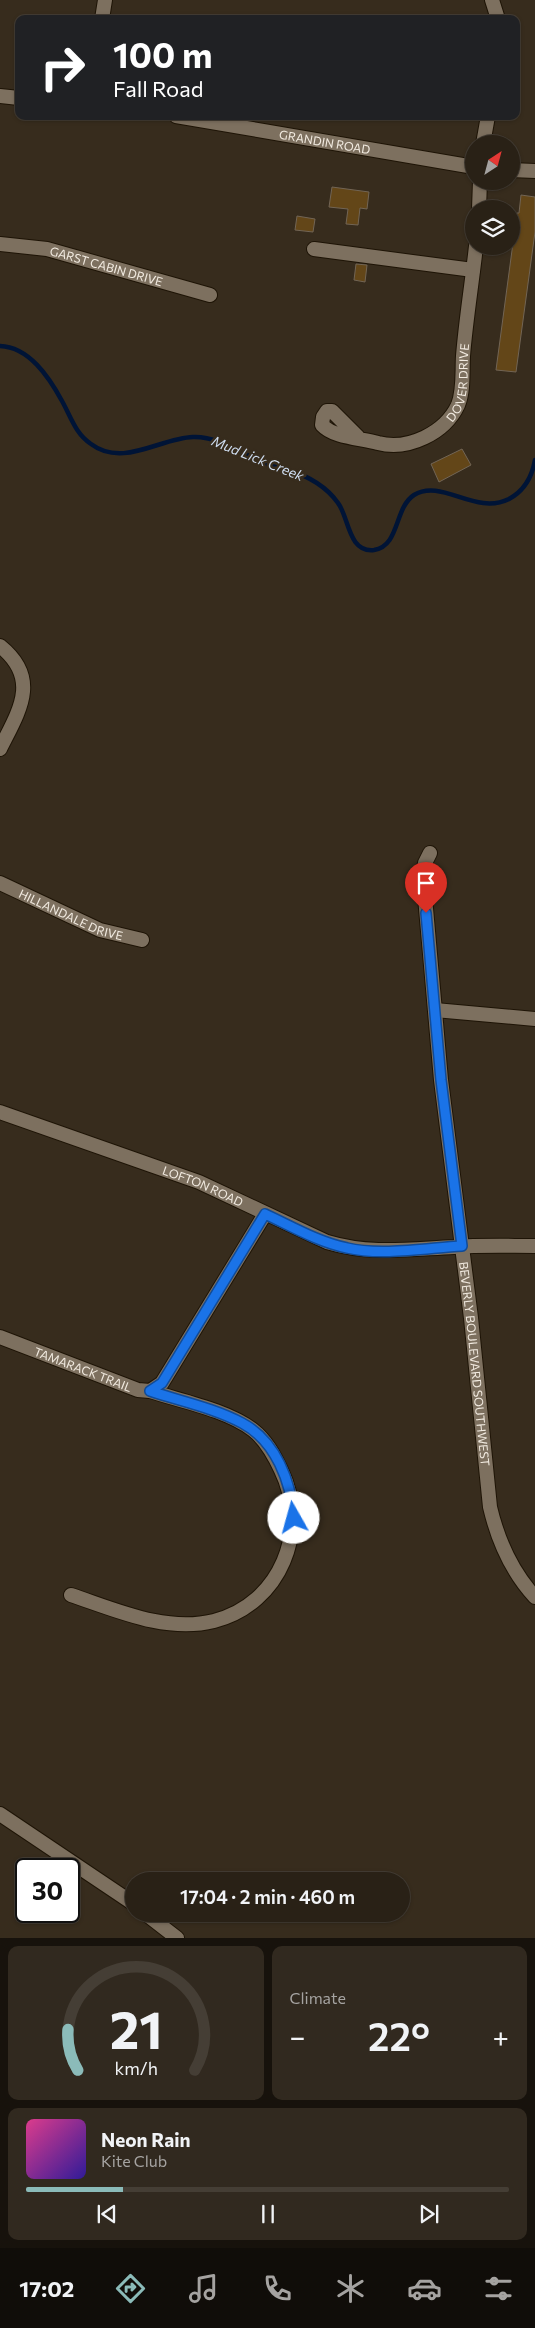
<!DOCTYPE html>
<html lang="en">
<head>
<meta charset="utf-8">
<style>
	body { margin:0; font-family:Commissioner,sans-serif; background:#31291f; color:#f1f3f6; height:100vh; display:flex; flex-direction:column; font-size:19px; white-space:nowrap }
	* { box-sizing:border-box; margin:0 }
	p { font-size:16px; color:#a5a3a1 }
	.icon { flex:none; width:28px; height:28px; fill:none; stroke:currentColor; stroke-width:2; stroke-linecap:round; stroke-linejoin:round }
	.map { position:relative; height:1938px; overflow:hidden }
	.side { display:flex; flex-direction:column; gap:8px; padding:8px; background:#17120c; flex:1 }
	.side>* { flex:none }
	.guide { position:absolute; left:15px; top:15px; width:505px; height:105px; border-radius:10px; box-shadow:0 1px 4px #0004,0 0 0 1px #453e35; background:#202124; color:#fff; overflow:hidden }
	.needle { width:32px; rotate:36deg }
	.controls { position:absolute; left:465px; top:135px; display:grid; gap:10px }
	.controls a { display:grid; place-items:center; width:55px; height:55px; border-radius:50%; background:#292116; box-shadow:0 1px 4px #0004,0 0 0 1px #453e35; font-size:25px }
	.speed { position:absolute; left:15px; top:1858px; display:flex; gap:10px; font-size:25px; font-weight:700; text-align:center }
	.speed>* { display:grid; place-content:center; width:65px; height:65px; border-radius:50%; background:#292116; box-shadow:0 1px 4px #0004,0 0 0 1px #453e35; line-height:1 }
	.speed .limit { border:2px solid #111; border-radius:8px; background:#fff; color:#111 }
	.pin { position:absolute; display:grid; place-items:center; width:42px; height:42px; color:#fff; margin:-51px -21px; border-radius:50% 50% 50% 0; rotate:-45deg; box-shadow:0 0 5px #0007 }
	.pin .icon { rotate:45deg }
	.me { position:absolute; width:55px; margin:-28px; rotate:353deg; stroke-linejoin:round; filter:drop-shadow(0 0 4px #0008) }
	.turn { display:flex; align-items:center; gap:18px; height:105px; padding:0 15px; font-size:22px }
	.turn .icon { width:65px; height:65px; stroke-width:2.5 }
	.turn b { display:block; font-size:35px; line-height:42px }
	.big { font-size:38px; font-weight:600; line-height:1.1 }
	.side .card { flex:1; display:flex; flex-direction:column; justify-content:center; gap:8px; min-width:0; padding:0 18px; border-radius:10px; background:#31291f }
	.side .dial { align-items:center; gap:0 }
	.dial svg { height:130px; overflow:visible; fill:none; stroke:#453e35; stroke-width:7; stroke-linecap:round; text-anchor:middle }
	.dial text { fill:#f1f3f6; stroke:none }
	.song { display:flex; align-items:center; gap:15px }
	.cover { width:60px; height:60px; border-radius:8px; background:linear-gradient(135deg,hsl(330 70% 55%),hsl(250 70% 35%)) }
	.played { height:5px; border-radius:2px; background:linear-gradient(90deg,#8bbbb9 20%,#453e35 20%) }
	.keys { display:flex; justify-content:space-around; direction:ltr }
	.heat { display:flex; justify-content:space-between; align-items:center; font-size:28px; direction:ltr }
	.side .tiles { flex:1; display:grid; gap:8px; grid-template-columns:1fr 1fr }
	.card:last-child { grid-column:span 2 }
	.trip { position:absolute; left:125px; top:1872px; width:285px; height:50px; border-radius:25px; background:#292116; box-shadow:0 1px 4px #0004,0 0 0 1px #453e35; font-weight:600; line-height:50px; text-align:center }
	.tabs { display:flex; height:80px; justify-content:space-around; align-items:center; background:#100d09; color:#a5a3a1 }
	.tabs .icon { width:35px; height:35px }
	.tabs .active { color:#8bbbb9 }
	.tabs b { font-size:22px; color:#f1f3f6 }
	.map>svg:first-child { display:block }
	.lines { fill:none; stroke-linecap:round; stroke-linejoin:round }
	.stream { stroke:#001436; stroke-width:4.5 }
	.building { fill:#634618; stroke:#726555 }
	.minor-casing { stroke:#1e1406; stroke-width:16 }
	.minor { stroke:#7d705f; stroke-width:14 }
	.route-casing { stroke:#114b97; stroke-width:12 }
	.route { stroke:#1a73e8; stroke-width:9 }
	.labels { text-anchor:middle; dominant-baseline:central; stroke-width:5; stroke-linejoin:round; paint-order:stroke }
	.street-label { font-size:12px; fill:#f2ebe1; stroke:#372c1d }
	.water-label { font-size:14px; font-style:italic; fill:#cedcef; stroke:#372c1d }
</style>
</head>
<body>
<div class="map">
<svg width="535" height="1938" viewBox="0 0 535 1938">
	<rect width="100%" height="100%" fill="#372c1d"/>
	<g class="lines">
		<path class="stream" d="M0 346C29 347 49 377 62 401 71 417 75 433 91 444 123 468 160 438 193 437 220 436 243 455 267 464 274 467 281 468 288 470 308 476 326 486 338 503 349 517 348 553 374 550 400 546 394 508 414 495 442 478 475 516 509 499 524 491 532 477 535 460"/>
	</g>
	<g class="building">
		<path d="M332 187 369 192 367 209 360 208 358 225 346 224 348 209 329 207Z"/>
		<path d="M521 195 535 197V232L516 372 496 370 517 213H519Z"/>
		<path d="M297 216 315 219 313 232 295 230Z"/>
		<path d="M356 264 367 265 365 282 354 280Z"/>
		<path d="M462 449 471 465 439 482 431 464Z"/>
	</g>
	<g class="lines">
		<defs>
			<g id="minor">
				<path d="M492 0 498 19"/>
				<path d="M102 19 105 0"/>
				<path d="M0 96 19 98"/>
				<path id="s1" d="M176 116 474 167"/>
				<path d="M483 144 488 116"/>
				<path d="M511 170 535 171"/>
				<path d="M479 209 480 181"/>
				<path id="s2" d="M0 244 47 249 210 295"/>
				<path d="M314 249 473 270"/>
				<path id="s3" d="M358 437 332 411H327L323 417 322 425C334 438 361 438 378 443 408 451 445 433 458 405 464 390 462 372 463 356 466 319 472 283 476 246"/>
				<path d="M0 646C41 679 19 711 0 749"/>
				<path id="s4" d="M430 853 425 863 423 874 441 1080 471 1318 490 1507C498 1541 511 1571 535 1597"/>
				<path id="s5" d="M0 883 100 930 142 940"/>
				<path d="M435 1010 535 1019"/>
				<path id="s6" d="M0 1112 199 1182 327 1242C370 1255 409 1249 454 1247 481 1245 508 1246 535 1246"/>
				<path id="s7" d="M0 1337 138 1390 150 1391C181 1401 227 1410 253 1430 266 1440 274 1455 281 1470 310 1529 281 1604 214 1621 166 1633 116 1610 71 1595"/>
				<path d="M150 1391 162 1383 265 1214"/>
				<path d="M0 1814 134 1904"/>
				<path d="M146 1914 177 1938"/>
			</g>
		</defs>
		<use href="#minor" class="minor-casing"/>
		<use href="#minor" class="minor"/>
	</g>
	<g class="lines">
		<defs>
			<path id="route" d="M294 1518C291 1482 276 1441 242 1423 214 1408 180 1401 150 1391L162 1383 265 1214C291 1226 318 1242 347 1248 381 1256 427 1248 462 1246L441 1080 426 913"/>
		</defs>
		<use href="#route" class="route-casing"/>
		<use href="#route" class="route"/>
	</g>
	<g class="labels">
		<g class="street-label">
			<text stroke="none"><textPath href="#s1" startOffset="151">GRANDIN ROAD</textPath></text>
			<text stroke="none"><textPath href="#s2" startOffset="109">GARST CABIN DRIVE</textPath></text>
			<text stroke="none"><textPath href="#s3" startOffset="234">DOVER DRIVE</textPath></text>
			<text stroke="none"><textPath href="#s5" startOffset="78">HILLANDALE DRIVE</textPath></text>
			<text stroke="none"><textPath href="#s6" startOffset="216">LOFTON ROAD</textPath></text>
			<text stroke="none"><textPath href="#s4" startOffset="515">BEVERLY BOULEVARD SOUTHWEST</textPath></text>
			<text stroke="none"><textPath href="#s7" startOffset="89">TAMARACK TRAIL</textPath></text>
		</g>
		<g class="water-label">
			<text transform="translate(258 458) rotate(22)">Mud Lick Creek</text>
		</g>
	</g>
</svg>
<div class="controls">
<a><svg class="needle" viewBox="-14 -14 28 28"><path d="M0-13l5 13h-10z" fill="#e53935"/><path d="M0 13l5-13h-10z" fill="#a5a3a1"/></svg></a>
<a><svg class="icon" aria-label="layers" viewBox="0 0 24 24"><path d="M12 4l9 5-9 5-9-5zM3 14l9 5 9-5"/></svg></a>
</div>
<div class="speed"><div class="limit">30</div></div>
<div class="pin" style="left:426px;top:913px;background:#d93025"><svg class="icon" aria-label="arrive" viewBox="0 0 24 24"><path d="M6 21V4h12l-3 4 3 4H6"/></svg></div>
<svg class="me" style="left:294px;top:1518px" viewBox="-20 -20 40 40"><circle r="19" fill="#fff"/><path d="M0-13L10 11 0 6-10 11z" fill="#1a73e8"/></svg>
<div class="trip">17:04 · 2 min · 460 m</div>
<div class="guide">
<div class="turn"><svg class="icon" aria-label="right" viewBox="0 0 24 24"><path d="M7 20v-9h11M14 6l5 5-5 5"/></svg><div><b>100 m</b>Fall Road</div></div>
</div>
</div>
<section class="side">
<div class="tiles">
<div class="card dial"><svg viewBox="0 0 100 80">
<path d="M14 69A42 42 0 1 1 86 69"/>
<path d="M14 69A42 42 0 0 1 8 44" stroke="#8bbbb9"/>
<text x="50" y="56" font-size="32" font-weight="700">21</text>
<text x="50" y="72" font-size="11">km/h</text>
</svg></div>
<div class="card"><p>Climate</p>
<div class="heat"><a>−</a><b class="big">22°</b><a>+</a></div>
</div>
<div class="card">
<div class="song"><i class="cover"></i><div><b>Neon Rain</b><p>Kite Club</p></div></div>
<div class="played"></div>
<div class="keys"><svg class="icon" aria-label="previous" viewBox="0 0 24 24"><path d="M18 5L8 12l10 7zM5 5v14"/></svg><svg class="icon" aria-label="pause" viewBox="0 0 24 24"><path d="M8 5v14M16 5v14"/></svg><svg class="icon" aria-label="next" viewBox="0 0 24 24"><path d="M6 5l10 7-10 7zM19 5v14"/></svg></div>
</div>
</div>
</section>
<nav class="tabs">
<b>17:02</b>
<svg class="icon active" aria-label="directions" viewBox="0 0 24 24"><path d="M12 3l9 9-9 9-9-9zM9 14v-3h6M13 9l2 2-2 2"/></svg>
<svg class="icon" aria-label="music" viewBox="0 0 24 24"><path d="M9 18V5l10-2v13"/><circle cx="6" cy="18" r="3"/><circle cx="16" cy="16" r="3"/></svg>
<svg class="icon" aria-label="phone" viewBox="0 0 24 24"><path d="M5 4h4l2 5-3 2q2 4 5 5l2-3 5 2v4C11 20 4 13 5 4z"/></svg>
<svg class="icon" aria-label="climate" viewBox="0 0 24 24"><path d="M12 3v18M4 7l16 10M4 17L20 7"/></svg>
<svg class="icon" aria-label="car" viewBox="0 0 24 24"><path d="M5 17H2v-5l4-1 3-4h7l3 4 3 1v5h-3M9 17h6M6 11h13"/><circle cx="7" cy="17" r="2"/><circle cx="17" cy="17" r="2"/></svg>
<svg class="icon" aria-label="filters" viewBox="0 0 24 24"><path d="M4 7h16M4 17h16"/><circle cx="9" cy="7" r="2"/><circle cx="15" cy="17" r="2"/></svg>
</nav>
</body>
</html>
